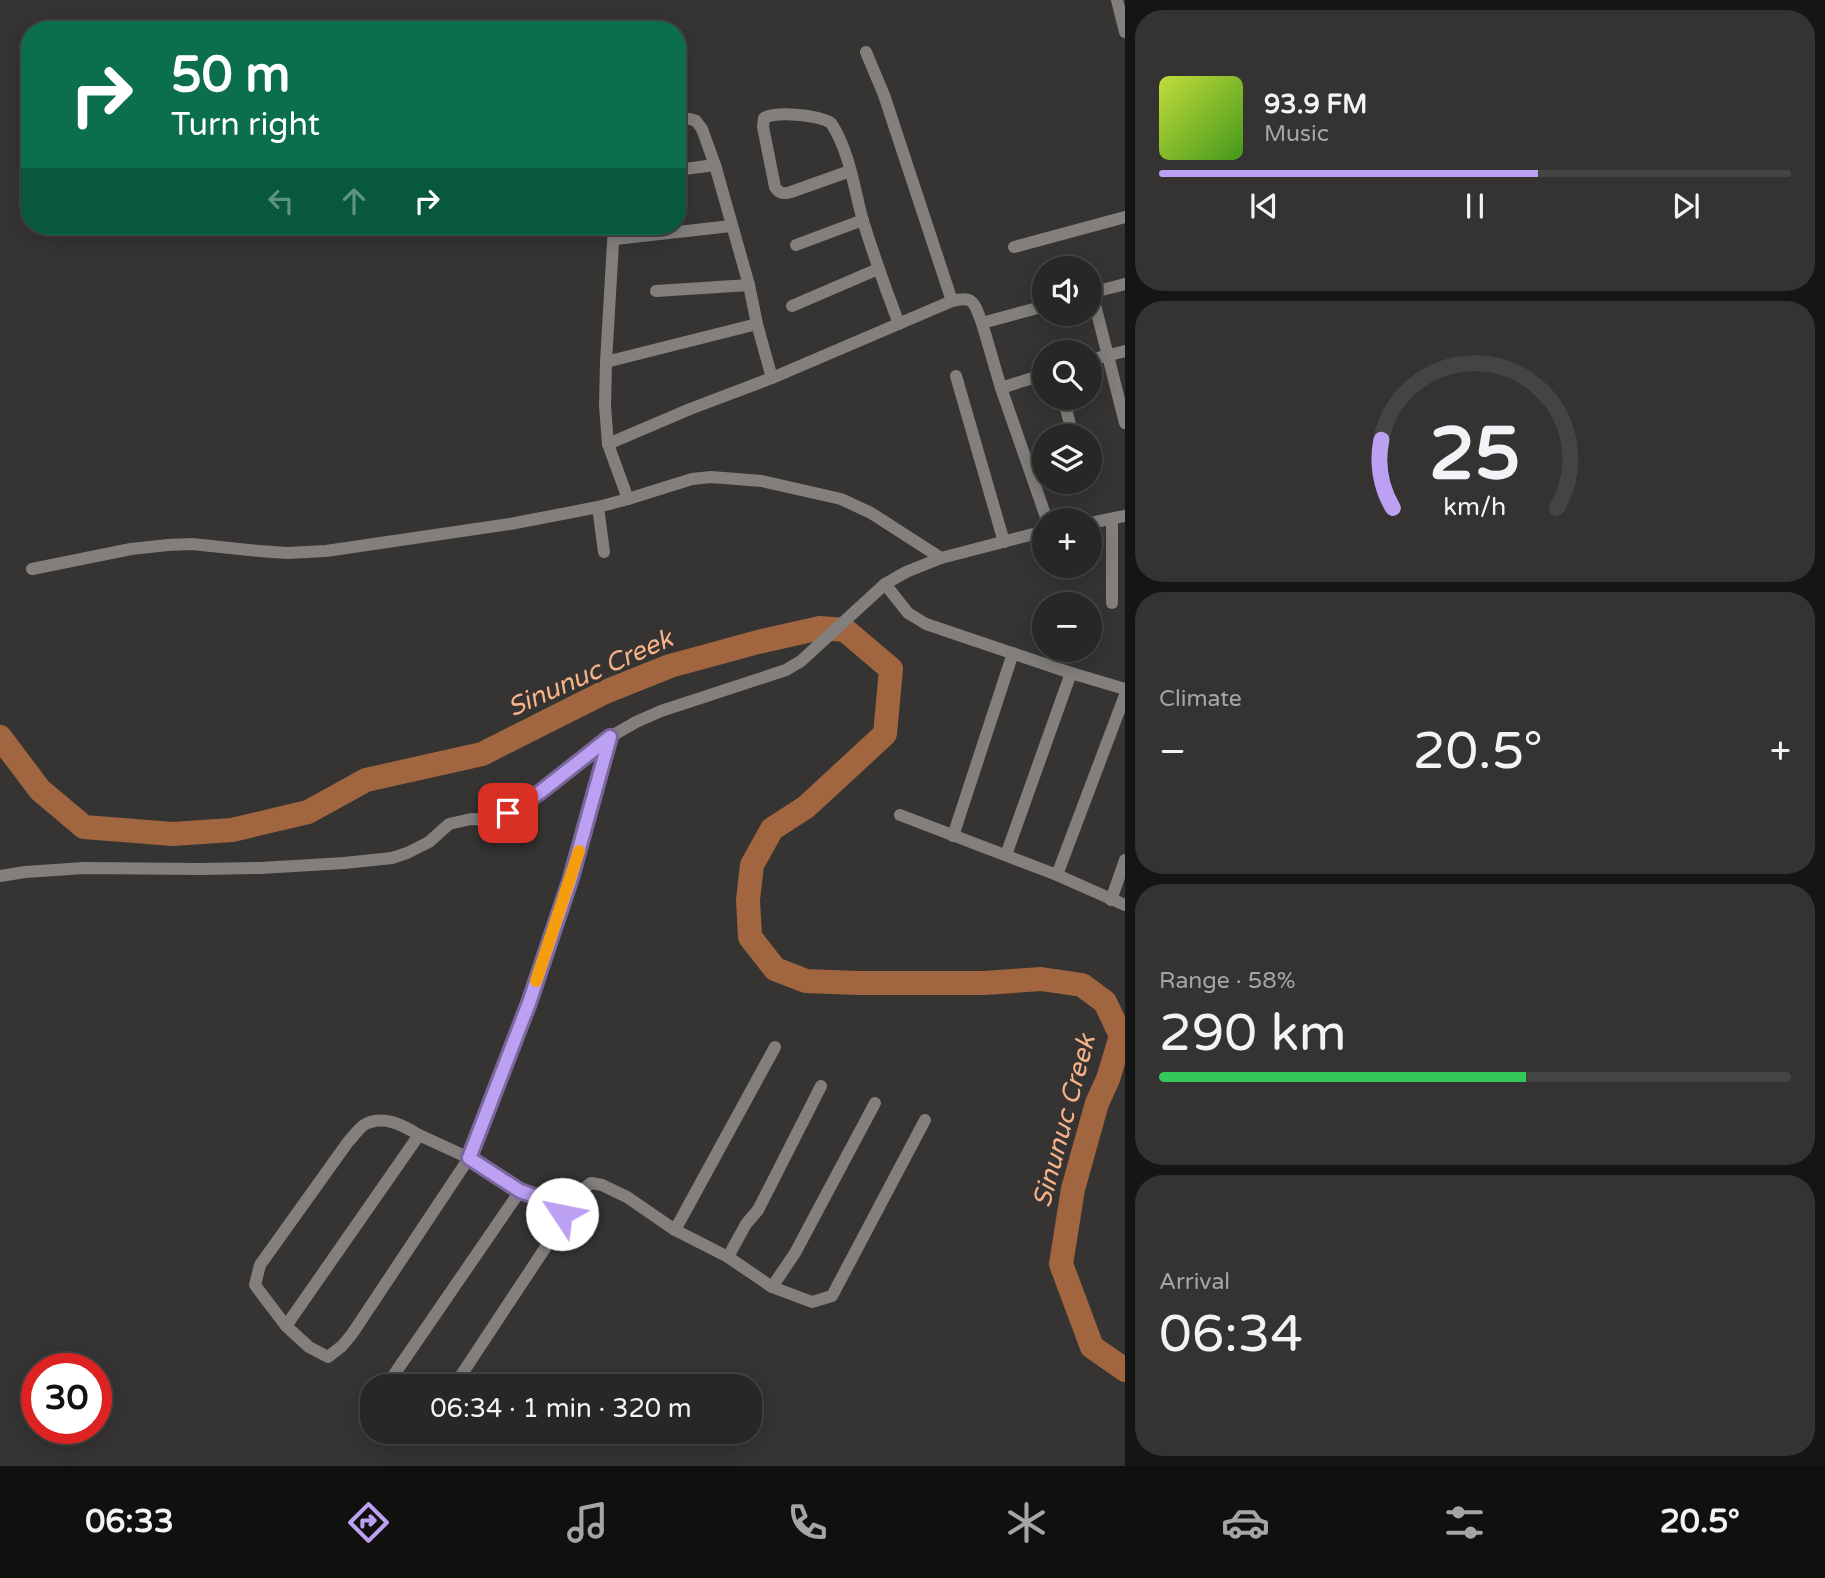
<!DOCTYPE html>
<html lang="en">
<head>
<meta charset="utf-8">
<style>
	body { margin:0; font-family:"Varela Round",sans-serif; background:#343332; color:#f1f3f6; height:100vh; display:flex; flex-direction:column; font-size:26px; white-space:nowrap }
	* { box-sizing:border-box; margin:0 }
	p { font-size:23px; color:#a5a5a7 }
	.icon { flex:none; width:38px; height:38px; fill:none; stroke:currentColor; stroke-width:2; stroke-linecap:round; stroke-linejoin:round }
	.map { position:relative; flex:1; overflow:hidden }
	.side { display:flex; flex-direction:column; gap:10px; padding:10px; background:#161515; width:700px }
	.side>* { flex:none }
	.guide { position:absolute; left:21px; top:21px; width:665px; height:214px; border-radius:28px; box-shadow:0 4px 18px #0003,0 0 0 2px #444443; background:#0b6e4f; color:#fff; overflow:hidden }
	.fabs { position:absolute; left:1032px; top:256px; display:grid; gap:14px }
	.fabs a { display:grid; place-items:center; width:70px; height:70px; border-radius:50%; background:#282726; box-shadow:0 4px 18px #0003,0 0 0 2px #444443; font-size:35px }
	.speed { position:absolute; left:21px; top:1353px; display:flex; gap:14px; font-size:35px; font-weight:700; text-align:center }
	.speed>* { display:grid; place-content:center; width:91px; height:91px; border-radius:50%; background:#282726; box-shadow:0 4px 18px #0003,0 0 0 2px #444443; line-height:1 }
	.speed .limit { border:10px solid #d22; background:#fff; color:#111 }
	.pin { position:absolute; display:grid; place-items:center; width:60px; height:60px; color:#fff; margin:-30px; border-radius:14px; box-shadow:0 4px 10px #0006 }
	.me { position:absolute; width:77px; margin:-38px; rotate:304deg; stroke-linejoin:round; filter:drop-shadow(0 0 5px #0008) }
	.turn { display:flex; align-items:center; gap:24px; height:147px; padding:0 35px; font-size:32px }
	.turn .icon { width:91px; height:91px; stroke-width:2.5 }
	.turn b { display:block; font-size:49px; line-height:60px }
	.lanes { display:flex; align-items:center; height:66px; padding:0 35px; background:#0003; justify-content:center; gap:35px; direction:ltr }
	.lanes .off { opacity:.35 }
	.big { font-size:52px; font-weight:600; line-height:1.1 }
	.side .widget { flex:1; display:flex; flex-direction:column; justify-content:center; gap:10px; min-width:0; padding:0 24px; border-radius:28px; background:#343332 }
	.side .dial { align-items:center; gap:0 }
	.dial svg { height:182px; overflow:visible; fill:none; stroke:#444443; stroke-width:7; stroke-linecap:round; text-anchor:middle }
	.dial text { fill:#f1f3f6; stroke:none }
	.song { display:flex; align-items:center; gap:21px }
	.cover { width:84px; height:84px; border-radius:10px; background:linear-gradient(135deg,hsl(70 70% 55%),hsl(100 70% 35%)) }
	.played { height:7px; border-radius:4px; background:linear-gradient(90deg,#bca0f2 60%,#444443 60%) }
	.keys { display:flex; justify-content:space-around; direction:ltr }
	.heat { display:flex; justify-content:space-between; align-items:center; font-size:38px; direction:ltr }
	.charge { height:10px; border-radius:5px; background:linear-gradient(90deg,#34c759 58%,#444443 0) }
	.trip { position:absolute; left:360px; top:1374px; width:402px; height:70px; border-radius:28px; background:#282726; box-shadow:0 4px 18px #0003,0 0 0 2px #444443; font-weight:600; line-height:70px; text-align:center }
	.dock { display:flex; height:112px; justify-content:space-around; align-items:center; background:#10100f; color:#a5a5a7 }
	.dock .icon { width:49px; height:49px }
	.dock .current { color:#bca0f2 }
	.dock b { font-size:32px; color:#f1f3f6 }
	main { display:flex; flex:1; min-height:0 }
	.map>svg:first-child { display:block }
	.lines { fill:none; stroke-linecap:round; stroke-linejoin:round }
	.river { stroke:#a16640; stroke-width:24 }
	.minor { stroke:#827f7d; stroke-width:12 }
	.route-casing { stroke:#7a689d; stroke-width:18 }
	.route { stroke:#bca0f2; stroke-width:12 }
	.slow { stroke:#f59e0b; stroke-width:12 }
	.labels { text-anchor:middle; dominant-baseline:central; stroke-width:7; stroke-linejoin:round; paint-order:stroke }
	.water-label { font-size:26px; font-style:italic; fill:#f7b289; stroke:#363432 }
</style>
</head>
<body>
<main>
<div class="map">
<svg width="1125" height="1466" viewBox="0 0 1125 1466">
	<rect width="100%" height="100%" fill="#363432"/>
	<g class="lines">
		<path class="river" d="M0 737 40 790 84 827 173 834 232 830 308 812 366 780 482 754 605 692 670 666 758 642 820 628 845 630 891 669 885 734 806 807 772 829 752 865 748 900 750 937 775 969 806 981 857 983H985L1041 979 1082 985 1105 1002 1121 1036 1108 1079 1097 1103 1073 1189 1061 1264 1092 1347 1125 1370"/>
		<g class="minor">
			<path d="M1117 0 1125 32"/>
			<path d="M866 52 884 95 952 301C975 295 974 304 982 323"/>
			<path d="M677 118 690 119 696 121 702 129 715 165 749 285 757 324 772 378"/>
			<path d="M677 170 715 165"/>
			<path d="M850 171 791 192C784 194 779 194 775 187L763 127 764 118C777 111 818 115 831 123 850 152 854 189 863 221 874 256 886 290 899 324"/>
			<path d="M615 239 731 226"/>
			<path d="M796 245 863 220"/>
			<path d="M1014 247 1125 217"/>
			<path d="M656 291 749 285"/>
			<path d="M1090 293 1125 284"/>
			<path d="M1092 293 1125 423"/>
			<path d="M792 306 878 269"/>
			<path d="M1045 306 982 323 1001 388 1047 520"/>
			<path d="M1090 360 1125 351"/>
			<path d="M606 362 757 324"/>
			<path d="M956 376 1004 542"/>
			<path d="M1001 388 1045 374"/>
			<path d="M1063 397 1073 436"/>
			<path d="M608 444 605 406 606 362 614 226"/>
			<path d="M628 499 608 444 690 409 772 378 952 301"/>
			<path d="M598 507 604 552"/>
			<path d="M1112 519V603"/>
			<path d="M1090 523 1125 516"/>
			<path d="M32 569 131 549 168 545 192 544 259 551 287 553 326 551 510 524 598 507 628 499 692 479 711 477 762 481 841 499 871 513 941 558 1045 531"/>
			<path d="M885 584 908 613 926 624 1071 673 1125 689"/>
			<path d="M900 815 1057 875 1125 905"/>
			<path d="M953 836 1013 653"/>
			<path d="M1006 855 1071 673"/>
			<path d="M1057 875 1125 695"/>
			<path d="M0 876 25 872 84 868 201 869 261 868 344 863 392 858 407 853 429 842 449 824 471 819 488 820 499 818 508 813 539 793 610 737 636 722 661 711 786 670 801 661 885 584 906 572 941 558"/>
			<path d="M1111 900 1125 860"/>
			<path d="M557 1204 568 1201 591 1183 602 1185 627 1197 675 1230 728 1257 772 1287 812 1302 832 1296 925 1120"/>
			<path d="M675 1230 775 1047"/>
			<path d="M728 1257 746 1224 758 1210 821 1086"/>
			<path d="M772 1287 795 1253 875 1103"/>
			<path d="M286 1326 255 1285 260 1265 348 1142C353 1137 358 1129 364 1125 382 1114 403 1125 419 1135"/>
			<path d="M391 1379 520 1191"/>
			<path d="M454 1386 559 1227 562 1215 557 1204 520 1191 469 1158 419 1135 286 1326 309 1347 328 1357 342 1346 352 1334 469 1158 529 1003 571 878 610 737"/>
		</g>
	</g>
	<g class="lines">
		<defs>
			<path id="route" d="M508 813 539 793 610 737 571 878 529 1003 469 1158 520 1191 557 1204 562 1214"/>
		</defs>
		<use href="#route" class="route-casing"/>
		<use href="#route" class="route"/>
		<path class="slow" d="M536 981 579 851"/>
	</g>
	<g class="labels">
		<g class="water-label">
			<text transform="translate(590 673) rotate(-24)">Sinunuc Creek</text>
			<text transform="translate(1064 1121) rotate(-75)">Sinunuc Creek</text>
		</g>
	</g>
</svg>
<div class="fabs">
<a><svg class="icon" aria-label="sound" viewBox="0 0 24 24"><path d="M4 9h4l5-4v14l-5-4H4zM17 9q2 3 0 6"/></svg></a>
<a><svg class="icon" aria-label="search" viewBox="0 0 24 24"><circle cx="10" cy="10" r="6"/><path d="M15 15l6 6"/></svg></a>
<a><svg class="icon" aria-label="layers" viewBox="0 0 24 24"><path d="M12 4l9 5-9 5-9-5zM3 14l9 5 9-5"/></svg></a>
<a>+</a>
<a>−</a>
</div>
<div class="speed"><div class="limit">30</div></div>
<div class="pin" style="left:508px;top:813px;background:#d93025"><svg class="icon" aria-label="arrive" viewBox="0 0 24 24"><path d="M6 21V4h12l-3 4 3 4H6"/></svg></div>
<svg class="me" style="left:562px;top:1214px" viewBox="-20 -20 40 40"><circle r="19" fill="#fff"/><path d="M0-13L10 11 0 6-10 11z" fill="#bca0f2"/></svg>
<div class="trip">06:34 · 1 min · 320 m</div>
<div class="guide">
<div class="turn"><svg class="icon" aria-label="right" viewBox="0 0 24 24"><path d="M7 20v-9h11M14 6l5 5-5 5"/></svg><div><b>50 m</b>Turn right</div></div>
<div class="lanes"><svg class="icon off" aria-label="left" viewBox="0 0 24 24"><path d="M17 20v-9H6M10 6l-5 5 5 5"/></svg><svg class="icon off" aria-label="ahead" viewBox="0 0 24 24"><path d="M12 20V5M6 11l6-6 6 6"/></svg><svg class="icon" aria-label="right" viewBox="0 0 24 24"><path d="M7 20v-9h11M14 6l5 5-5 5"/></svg></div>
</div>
</div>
<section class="side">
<div class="widget">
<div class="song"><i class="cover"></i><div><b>93.9 FM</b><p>Music</p></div></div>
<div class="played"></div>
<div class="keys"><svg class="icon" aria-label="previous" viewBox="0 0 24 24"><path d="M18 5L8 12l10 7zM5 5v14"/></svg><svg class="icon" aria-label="pause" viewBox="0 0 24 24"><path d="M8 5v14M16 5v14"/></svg><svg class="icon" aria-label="next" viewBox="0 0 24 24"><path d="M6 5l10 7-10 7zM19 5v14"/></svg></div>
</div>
<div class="widget dial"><svg viewBox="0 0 100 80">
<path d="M14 69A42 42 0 1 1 86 69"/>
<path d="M14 69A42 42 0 0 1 9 39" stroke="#bca0f2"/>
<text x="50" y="56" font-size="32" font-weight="700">25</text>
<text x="50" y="72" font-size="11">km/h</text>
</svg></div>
<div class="widget"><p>Climate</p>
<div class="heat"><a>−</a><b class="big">20.5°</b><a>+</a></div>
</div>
<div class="widget"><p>Range · 58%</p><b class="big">290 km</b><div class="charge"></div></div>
<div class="widget"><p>Arrival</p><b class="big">06:34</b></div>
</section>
</main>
<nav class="dock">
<b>06:33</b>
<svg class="icon current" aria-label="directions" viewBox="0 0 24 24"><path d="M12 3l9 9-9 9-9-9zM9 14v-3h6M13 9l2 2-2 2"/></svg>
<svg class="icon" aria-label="music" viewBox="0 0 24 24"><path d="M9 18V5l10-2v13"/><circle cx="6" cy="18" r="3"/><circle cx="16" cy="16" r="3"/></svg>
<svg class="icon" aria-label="phone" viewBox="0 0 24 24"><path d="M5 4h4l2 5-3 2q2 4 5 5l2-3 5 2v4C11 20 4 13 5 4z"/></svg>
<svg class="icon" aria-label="climate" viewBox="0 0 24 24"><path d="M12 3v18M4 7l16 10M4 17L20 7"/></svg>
<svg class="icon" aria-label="car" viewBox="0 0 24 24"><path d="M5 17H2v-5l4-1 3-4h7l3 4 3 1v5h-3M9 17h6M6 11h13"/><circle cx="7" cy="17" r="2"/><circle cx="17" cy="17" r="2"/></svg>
<svg class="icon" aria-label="filters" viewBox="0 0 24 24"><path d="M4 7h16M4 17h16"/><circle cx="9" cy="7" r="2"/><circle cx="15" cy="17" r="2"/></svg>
<b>20.5°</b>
</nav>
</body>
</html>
